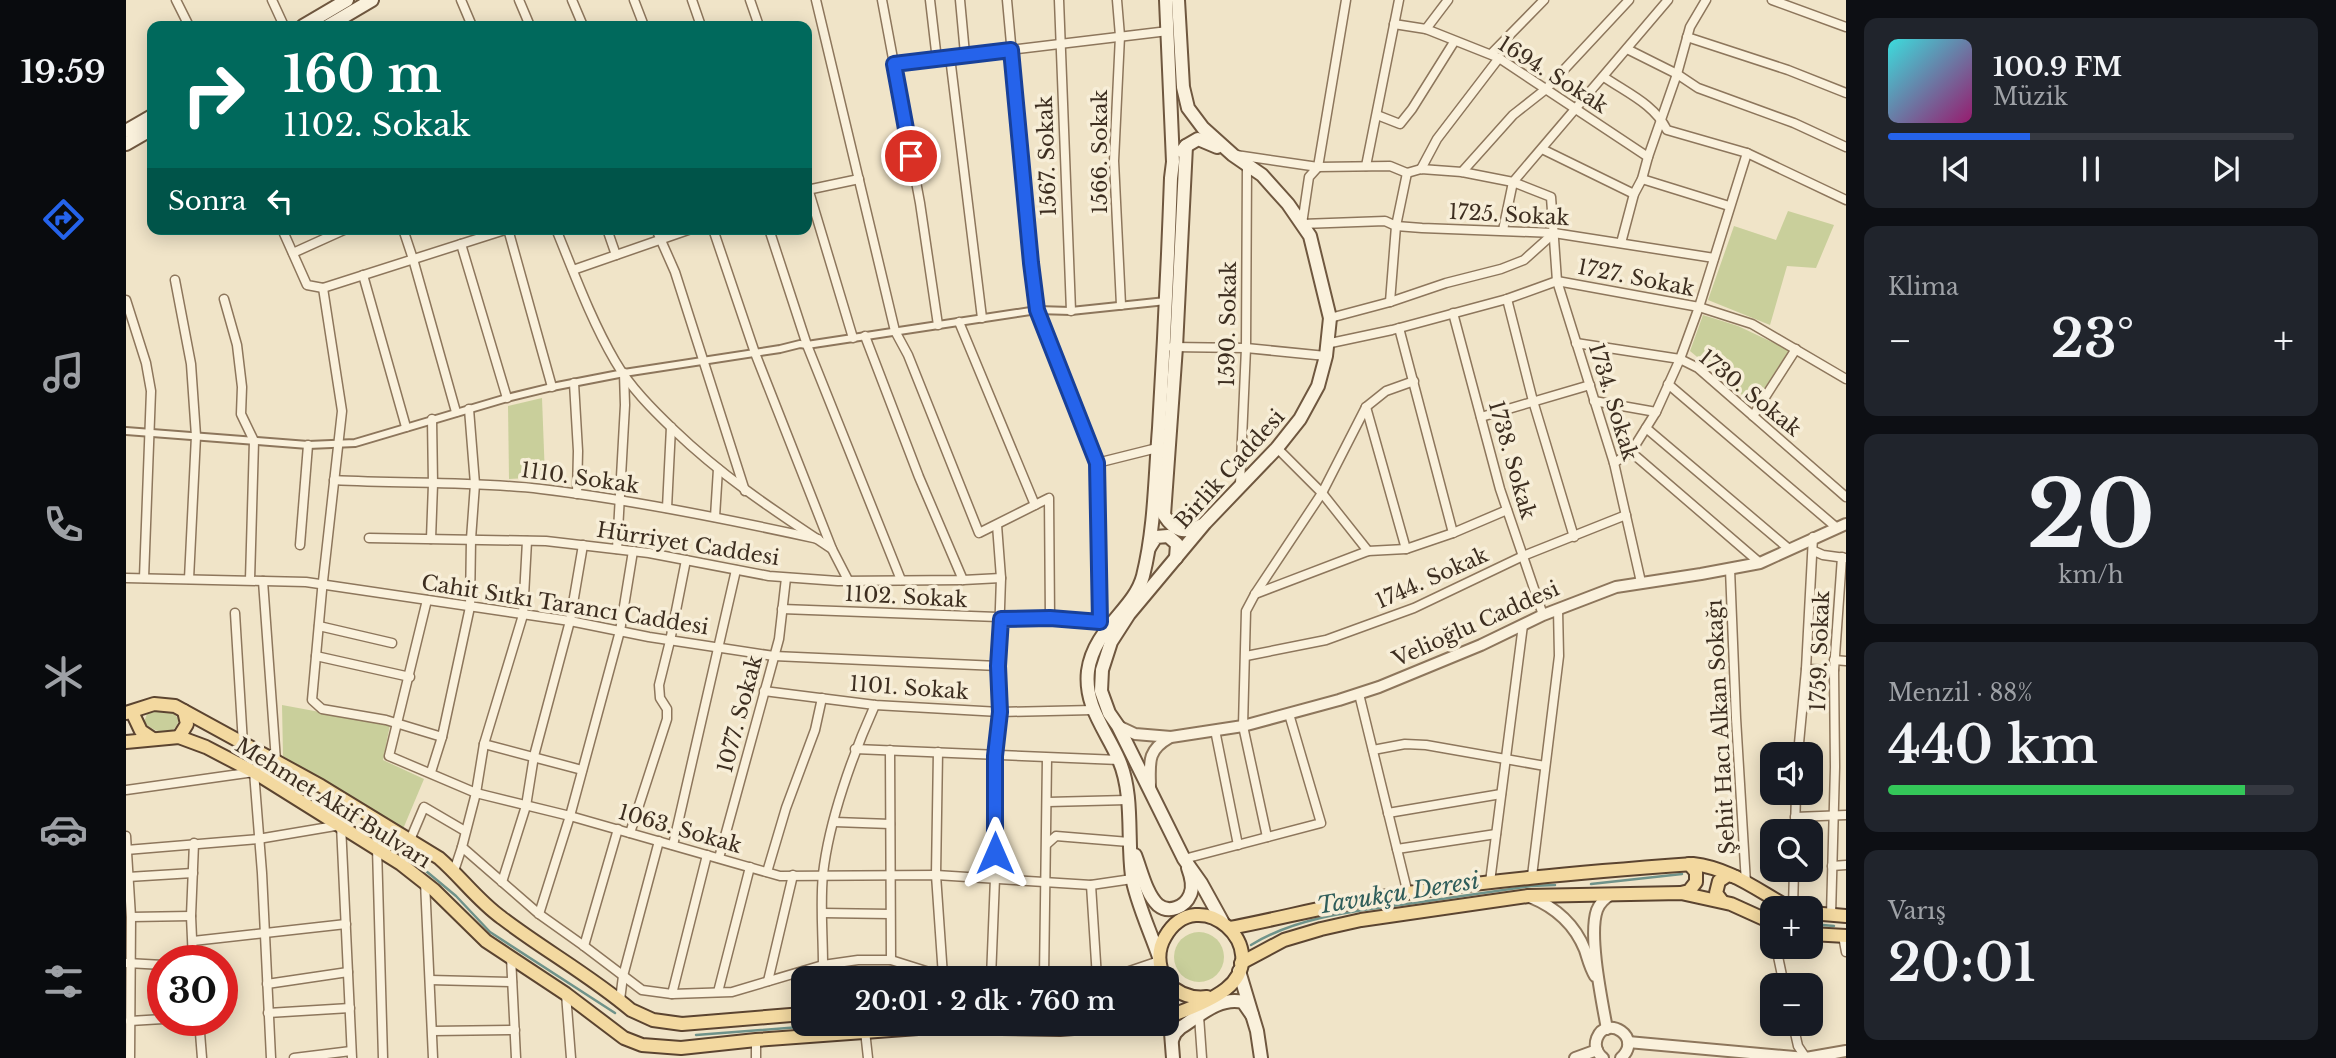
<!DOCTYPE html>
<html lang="tr">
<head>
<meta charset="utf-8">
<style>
	body { margin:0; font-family:"Libre Baskerville",serif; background:#20242c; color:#f1f3f6; height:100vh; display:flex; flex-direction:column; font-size:26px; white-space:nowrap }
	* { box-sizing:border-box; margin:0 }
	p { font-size:23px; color:#9ea1a6 }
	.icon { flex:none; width:38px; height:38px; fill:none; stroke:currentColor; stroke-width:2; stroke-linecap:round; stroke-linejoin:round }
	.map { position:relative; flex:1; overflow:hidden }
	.details { display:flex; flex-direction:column; gap:18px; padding:18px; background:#0d0f14; width:490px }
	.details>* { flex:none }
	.hud { position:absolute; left:21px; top:21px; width:665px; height:214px; border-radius:14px; box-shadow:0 4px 18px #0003; background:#00695c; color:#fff; overflow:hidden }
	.tools { position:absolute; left:1634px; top:742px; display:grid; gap:14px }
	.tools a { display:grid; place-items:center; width:63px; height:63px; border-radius:14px; background:#171b24; box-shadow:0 4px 18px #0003; font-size:35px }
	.speed { position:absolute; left:21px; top:945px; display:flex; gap:14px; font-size:35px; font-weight:700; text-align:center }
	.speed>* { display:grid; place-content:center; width:91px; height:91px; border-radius:50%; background:#171b24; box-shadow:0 4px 18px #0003; line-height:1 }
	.speed .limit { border:10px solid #d22; background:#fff; color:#111 }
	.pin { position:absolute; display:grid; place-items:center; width:60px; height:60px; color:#fff; margin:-30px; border:4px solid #fff; border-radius:50%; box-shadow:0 2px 7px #0007 }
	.me { position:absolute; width:77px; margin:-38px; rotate:0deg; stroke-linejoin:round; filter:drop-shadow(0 0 5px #0008) }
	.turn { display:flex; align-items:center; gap:24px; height:147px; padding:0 21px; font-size:32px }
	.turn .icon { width:91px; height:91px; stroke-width:2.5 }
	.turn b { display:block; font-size:49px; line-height:60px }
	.then { display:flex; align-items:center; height:66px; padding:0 21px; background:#0003; gap:14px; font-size:26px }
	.big { font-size:52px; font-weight:600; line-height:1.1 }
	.details .tile { flex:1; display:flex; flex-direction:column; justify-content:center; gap:10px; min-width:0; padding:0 24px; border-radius:14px; background:#20242c }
	.details .dial { align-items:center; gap:0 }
	.dial b { font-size:91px; line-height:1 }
	.song { display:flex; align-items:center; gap:21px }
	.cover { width:84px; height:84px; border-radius:10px; background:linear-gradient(135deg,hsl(180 70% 55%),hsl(320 70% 35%)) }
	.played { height:7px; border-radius:4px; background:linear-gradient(90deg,#2563eb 35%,#363941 35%) }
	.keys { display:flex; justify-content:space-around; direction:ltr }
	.heat { display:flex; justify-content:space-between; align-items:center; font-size:38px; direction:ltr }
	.charge { height:10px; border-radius:5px; background:linear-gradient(90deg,#34c759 88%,#363941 0) }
	.trip { position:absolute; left:665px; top:966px; width:388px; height:70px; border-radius:14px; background:#171b24; box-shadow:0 4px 18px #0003; font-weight:600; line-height:70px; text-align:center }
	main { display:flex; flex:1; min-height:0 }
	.tab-bar { display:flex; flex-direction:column; width:126px; justify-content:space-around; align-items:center; background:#090b0e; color:#9ea1a6 }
	.tab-bar .icon { width:49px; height:49px }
	.tab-bar .selected { color:#2563eb }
	.tab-bar b { font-size:32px; color:#f1f3f6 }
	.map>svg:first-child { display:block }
	.green { fill:#c9cf9b }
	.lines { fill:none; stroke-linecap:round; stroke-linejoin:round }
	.stream { stroke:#6f938a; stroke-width:2.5 }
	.pedestrian-casing { stroke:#8d765c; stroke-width:10 }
	.minor-casing { stroke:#8d765c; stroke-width:11 }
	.tertiary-casing { stroke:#8d765c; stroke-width:14 }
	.secondary-casing { stroke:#6f573f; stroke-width:16 }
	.primary-casing { stroke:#5b4430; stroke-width:16 }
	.pedestrian { stroke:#faf1dc; stroke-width:6 }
	.minor { stroke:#faf1dc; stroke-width:8 }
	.tertiary { stroke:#faf1dc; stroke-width:10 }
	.secondary { stroke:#faf1dc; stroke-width:12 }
	.primary { stroke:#f3d9a0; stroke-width:12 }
	.route-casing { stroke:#184099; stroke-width:18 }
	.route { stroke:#2563eb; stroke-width:12 }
	.labels { text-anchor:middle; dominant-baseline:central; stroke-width:7; stroke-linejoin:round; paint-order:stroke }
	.street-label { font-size:21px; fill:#3d2e20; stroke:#f7eed8 }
	.water-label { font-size:23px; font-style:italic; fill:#2f5d5a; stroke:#f7eed8 }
</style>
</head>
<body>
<main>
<nav class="tab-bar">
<b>19:59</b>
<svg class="icon selected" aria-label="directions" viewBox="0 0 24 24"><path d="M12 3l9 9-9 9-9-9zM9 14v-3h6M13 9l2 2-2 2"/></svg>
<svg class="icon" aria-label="music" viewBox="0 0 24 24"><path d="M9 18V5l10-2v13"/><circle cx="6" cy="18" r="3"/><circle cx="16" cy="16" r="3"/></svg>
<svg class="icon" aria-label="phone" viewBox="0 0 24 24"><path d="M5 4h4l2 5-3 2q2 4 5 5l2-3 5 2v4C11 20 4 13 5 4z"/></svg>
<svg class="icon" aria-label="climate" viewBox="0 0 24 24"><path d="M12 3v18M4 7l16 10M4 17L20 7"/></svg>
<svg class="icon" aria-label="car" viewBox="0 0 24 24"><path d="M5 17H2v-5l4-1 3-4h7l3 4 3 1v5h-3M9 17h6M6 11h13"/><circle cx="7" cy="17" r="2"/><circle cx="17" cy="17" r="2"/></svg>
<svg class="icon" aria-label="filters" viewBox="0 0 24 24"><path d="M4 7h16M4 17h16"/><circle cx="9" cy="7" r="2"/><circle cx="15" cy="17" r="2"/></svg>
</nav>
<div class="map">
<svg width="1720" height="1058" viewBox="0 0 1720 1058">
	<rect width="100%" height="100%" fill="#f0e4c8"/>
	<g class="green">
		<path d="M1662 211 1708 225 1690 268 1661 266 1644 325 1582 300 1608 226 1650 240Z"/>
		<path d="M1577 315 1612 326 1663 350 1628 405 1564 351Z"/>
		<path d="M416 398 419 477 383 479 382 406Z"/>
		<path d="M156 705 264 725 257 760 298 779 277 829 157 756Z"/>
		<path d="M36 710 45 711 53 719C49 739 28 733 18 722L21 714Z"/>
		<circle cx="1073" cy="957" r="25"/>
	</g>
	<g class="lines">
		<g class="stream">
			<path d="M282 856 330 896 364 932 489 1013"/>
			<path d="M1465 884 1556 874"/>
			<path d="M1685 924 1708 926"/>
			<path d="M1125 945C1170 917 1229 911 1281 904 1322 898 1364 892 1405 886L1429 885"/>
			<path d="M570 1035 712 1024"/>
		</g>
		<defs>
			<path id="pedestrian" d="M0 431 182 445 229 443 381 398 426 387 498 373 654 349 674 344 681 345 911 310 945 311 1040 301"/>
			<g id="minor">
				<path d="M50 0 63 26"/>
				<path d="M146 0 158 26"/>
				<path d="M335 0 346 26"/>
				<path d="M393 0 404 26"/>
				<path d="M446 0 457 26"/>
				<path d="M508 0 518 26"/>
				<path d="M566 0 575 26"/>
				<path d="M624 0 633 26"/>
				<path d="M690 0 769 331 782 355 853 533 923 498 924 618"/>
				<path d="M756 0 794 203 812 325"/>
				<path d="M804 0 811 60"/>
				<path d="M834 0 839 54"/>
				<path d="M881 0 905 263 911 310 972 470 974 622"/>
				<path d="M933 0 945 311"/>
				<path d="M991 0 994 36 988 161 995 305"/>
				<path d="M1220 0 1192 167 1183 177 1176 224 1259 221 1270 226 1296 228 1428 233 1588 258"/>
				<path d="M1646 0 1720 27"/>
				<path d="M1268 24 1300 29 1373 58 1522 157"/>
				<path d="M1300 29 1322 0"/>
				<path d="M1561 37 1662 70 1720 93"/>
				<path d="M1501 49 1551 74 1572 88 1668 123 1720 147"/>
				<path d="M1365 54 1418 0"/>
				<path d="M824 57 856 318"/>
				<path d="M768 64 1042 31"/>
				<path d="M1478 77C1501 93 1528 104 1541 130L1621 153 1720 200"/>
				<path d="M1251 115 1274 124 1286 109 1328 42"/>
				<path d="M1416 149 1508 194"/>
				<path d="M1110 155 1192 167 1264 166 1281 173 1295 169 1336 172 1387 182 1425 197 1431 281 1488 463 1515 582"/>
				<path d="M1240 166 1273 0"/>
				<path d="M1295 169 1311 139 1373 58"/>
				<path d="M1336 172 1387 115 1420 89 1503 0"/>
				<path d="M1516 179 1603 206"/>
				<path d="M681 185 727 338"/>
				<path d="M681 190 733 179"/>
				<path d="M156 229 181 285 197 288 382 229"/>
				<path d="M277 229 287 259 330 412"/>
				<path d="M382 229 426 387"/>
				<path d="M430 229C448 273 465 320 489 361 504 387 527 410 548 430 598 478 649 511 706 549"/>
				<path d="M481 229 490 255"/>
				<path d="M530 229 549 272 619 491"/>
				<path d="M587 229 629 353 706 549 722 580"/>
				<path d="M643 229 681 345 775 580"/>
				<path d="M1377 230 1387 182 1542 0"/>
				<path d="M1495 243 1508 194 1516 179 1522 157 1551 74 1564 27 1580 0"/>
				<path d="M335 244 381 398"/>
				<path d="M167 253 220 229"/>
				<path d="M447 270 565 229"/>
				<path d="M237 275 280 427"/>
				<path d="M49 280 65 364 70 436 63 579"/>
				<path d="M197 288 216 411 196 590 186 700 196 709 260 720 316 737"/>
				<path d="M98 299 111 345 116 387 115 414 128 441 124 580"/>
				<path d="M1381 299 1407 401 1448 537"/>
				<path d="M0 300 20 363 25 391 18 578"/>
				<path d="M1264 302 1270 226 1281 173"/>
				<path d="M1327 313 1374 489 1417 615"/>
				<path d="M1204 318 1264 302 1320 283 1375 269 1398 260 1428 233"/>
				<path d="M833 322 909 505"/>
				<path d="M1273 328 1327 533"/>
				<path d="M739 336 793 477 837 580"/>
				<path d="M1450 343 1554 359 1572 368 1720 497"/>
				<path d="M1200 344 1266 330 1381 299 1431 281 1573 307 1626 324 1720 379"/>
				<path d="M1046 347 1120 348 1200 356"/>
				<path d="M448 383 452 451 451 494"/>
				<path d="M1542 384 1711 528"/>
				<path d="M1468 401 1530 412"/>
				<path d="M1240 407 1280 549"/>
				<path d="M1627 416 1670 349"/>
				<path d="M1355 417 1464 385"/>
				<path d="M1520 428 1663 549"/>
				<path d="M1151 448 1196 493 1242 551"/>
				<path d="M1505 452 1634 563"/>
				<path d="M971 463 1031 448"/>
				<path d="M1488 463 1505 452 1530 412 1554 359 1573 307 1621 153"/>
				<path d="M208 480C277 484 346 481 415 489 508 500 601 519 692 539"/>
				<path d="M1114 484 1120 348 1121 165"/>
				<path d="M541 508 545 427"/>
				<path d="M589 517 592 469"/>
				<path d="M243 538 420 541 523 553 643 576 712 581 837 580 875 578"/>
				<path d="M305 539 307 484 306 419"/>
				<path d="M401 541 397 615 358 744 350 793 336 847 413 914 458 946 516 990 546 994 606 992 697 965 732 960H765L822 978"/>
				<path d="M174 545 182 445"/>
				<path d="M491 549 499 405 498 373"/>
				<path d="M1688 551 1697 555 1719 558"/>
				<path d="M1604 569 1610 718 1620 883"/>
				<path d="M0 578 180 582 444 621 523 637 648 656 872 666"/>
				<path d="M137 581 150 761"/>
				<path d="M1129 594 1242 551 1280 549 1327 533 1381 510"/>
				<path d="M301 600 263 756 350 793 444 816 654 876 810 875 965 885 1006 879"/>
				<path d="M656 609 978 621"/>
				<path d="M109 613 117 744"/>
				<path d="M193 626 266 643"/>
				<path d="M190 656 284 677"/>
				<path d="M1120 656 1200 640 1288 608 1397 556 1500 515"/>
				<path d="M1708 660 1720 661"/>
				<path d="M1680 669 1708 670"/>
				<path d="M638 691 749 705 874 712 967 710"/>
				<path d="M1233 694 1282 894"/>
				<path d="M1089 730 1112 845"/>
				<path d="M358 744 456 770"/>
				<path d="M729 749 993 760"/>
				<path d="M764 750 765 960"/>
				<path d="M1247 750 1279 744 1300 745 1419 766"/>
				<path d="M812 752 810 875 817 976"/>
				<path d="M1672 754 1680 669 1687 537"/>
				<path d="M305 772 316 737 344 607 345 539 349 484 343 409"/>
				<path d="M0 790 128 772 136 873 145 1058"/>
				<path d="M922 802 1001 800"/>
				<path d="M1262 813 1375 794"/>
				<path d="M1669 817 1720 815"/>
				<path d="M709 822 764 824"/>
				<path d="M1669 831 1670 793"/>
				<path d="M504 833 541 719V709L534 698 533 685 544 641 560 560"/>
				<path d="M0 836 5 917 4 1058"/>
				<path d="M1141 837 1117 726 1120 611 1129 594 1196 493 1240 407 1260 391 1288 381"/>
				<path d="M284 840 298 807 339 831"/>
				<path d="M921 844 930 836 1003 842"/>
				<path d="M547 845 610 570"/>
				<path d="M251 848 257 1058"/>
				<path d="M1271 849 1370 834"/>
				<path d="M0 850 132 839 215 825 226 1058"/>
				<path d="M593 858 653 639 660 578"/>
				<path d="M1058 859 1195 823 1163 714"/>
				<path d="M1706 866 1720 865"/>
				<path d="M328 871 336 847"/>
				<path d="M641 872 660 808 689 730 696 698"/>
				<path d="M1406 876 1433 656 1432 609"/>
				<path d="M2 877 67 873"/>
				<path d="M299 882 307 1058"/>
				<path d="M376 882 400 806 408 756 444 621 457 545"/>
				<path d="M1364 882 1397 625"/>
				<path d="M965 885 971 978"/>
				<path d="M1667 908 1668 870"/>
				<path d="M697 913 764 914"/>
				<path d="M413 914 444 816 494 631 507 551"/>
				<path d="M1705 915 1709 767 1708 670 1716 557"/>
				<path d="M5 917 65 916"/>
				<path d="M1717 936 1720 952"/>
				<path d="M67 941 220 924"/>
				<path d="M458 946 492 829"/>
				<path d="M1650 947 1658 985"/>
				<path d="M385 957 390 1058"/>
				<path d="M67 961 65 916 68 843"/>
				<path d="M1 963 37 965"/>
				<path d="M697 965C697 935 694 904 697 874 703 820 727 754 749 705"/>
				<path d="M865 978 869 878V756L874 712 872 666 875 578 871 525"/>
				<path d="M918 978 921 758"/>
				<path d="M983 978 1033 961"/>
				<path d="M304 980 386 982"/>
				<path d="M642 981 667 875"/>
				<path d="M141 984 222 972"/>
				<path d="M592 992 624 867"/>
				<path d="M440 994 445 1058"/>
				<path d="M546 994 581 855"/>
				<path d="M494 1000 497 976 533 841"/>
				<path d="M142 1013 224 1008"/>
				<path d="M1073 1016 1076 1058"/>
				<path d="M73 1020 76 1058"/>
				<path d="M4 1021 37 1019"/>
				<path d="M1667 1024 1672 1046 1680 1058"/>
				<path d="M307 1031 389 1030"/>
				<path d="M739 1031 742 1058"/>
				<path d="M630 1040V1058"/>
				<path d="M168 1058 225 1051"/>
			</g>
			<g id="tertiary">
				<path d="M992 726 1009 734 1045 737 1117 726 1213 700 1253 687 1355 645 1417 615 1490 587 1575 574 1634 563 1720 524"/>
				<path d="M1024 788C1024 764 1020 751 1043 738"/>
				<path d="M1404 897C1429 907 1449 925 1459 950 1462 959 1464 968 1469 976"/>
				<path d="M1481 1029C1476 1001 1462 935 1471 910 1474 902 1479 898 1486 894"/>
				<path d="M1502 1042 1680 1058 1720 1051"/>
				<path d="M1449 1058 1471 1050"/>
				<path d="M1477 1058C1471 1053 1468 1046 1471 1038 1480 1014 1518 1037 1495 1058"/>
			</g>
			<g id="secondary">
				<path d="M1052 0 1057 87 1062 108 1077 128 1107 155 1136 175 1162 204 1184 236 1204 318 1200 356 1192 386 1174 419 1151 448 1079 523 1003 614 985 642 976 670 975 691 983 713 992 726 1058 859 1075 883 1096 921"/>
				<path d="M177 26 221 0"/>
				<path d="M202 26 246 0"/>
				<path d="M0 131 26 116"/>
				<path d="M0 144 26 129"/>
				<path d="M1060 146 1050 347 1038 515C1049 532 1058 534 1076 525"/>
				<path d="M1056 151 1060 146 1072 139 1091 147"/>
				<path d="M1023 548 1030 537 1042 536 1051 544 1050 558"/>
				<path d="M1009 855C1015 870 1020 894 1032 905 1043 914 1059 907 1064 895 1068 887 1065 876 1062 868"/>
				<path d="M1033 957C1025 933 1009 899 1006 876 1001 839 1008 795 993 760 980 730 958 706 962 671 968 628 1008 610 1017 576 1029 528 1029 477 1033 428 1038 345 1042 262 1045 178L1047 162 1040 0"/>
				<path d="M1113 971 1131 1031 1135 1058"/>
				<path d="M1041 982 1047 1058"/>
				<path d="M1046 1040 1049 1033 1054 1028C1072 1017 1093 996 1117 1002L1126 1015"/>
			</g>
			<g id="primary">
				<path d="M6 712 15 731 27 739"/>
				<path d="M0 713 28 704 49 706 195 786 313 858C335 877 352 901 376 918 418 950 465 976 505 1010L527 1020 556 1024 677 1014"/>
				<path d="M53 737 61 724 58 711"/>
				<path d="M0 742 53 737 80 747 128 772 275 864 308 890 360 941 440 994 498 1038 516 1045 555 1048 630 1040 806 1027 934 1029 1002 1024"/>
				<path d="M1555 893 1563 891 1570 882V872L1563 864"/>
				<path d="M1596 901 1590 893 1593 881 1602 875 1610 877"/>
				<path d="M1685 913 1720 916"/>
				<path d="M1104 928C1151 919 1197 907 1244 899 1351 881 1459 872 1567 864 1604 868 1632 891 1664 908"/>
				<path d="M1685 934 1720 936"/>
				<path d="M1115 963 1158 940 1195 929 1235 920 1402 896 1555 893 1605 904 1647 923"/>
				<path d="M1039 978C1032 966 1031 950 1039 937 1072 879 1150 949 1100 989 1086 1000 1058 1011 1041 1017"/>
				<path d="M1041 982C1052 994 1065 999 1081 997"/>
			</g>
		</defs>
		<use href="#pedestrian" class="pedestrian-casing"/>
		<use href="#minor" class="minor-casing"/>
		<use href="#tertiary" class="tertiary-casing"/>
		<use href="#secondary" class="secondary-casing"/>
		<use href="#primary" class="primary-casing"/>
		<use href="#pedestrian" class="pedestrian"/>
		<use href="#minor" class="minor"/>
		<use href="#tertiary" class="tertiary"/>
		<use href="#secondary" class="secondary"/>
		<use href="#primary" class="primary"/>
	</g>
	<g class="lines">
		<defs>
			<path id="route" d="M785 156 768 64 885 50 905 263 911 310 971 463 974 622 924 618 875 619 872 666 874 712 869 756V853"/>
		</defs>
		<use href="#route" class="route-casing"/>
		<use href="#route" class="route"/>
	</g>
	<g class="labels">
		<g class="street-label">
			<text transform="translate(1427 75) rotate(32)">1694. Sokak</text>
			<text transform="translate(974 152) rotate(-90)">1566. Sokak</text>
			<text transform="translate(921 156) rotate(-92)">1567. Sokak</text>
			<text transform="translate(1383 215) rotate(3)">1725. Sokak</text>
			<text transform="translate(1510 278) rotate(11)">1727. Sokak</text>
			<text transform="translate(1102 324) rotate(-89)">1590. Sokak</text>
			<text transform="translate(1624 393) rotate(39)">1730. Sokak</text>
			<text transform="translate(1487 402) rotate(73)">1734. Sokak</text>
			<text transform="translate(1386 460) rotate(74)">1738. Sokak</text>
			<text transform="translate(1104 469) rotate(-48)">Birlik Caddesi</text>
			<text transform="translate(454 478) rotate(8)">1110. Sokak</text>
			<text transform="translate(562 544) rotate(9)">Hürriyet Caddesi</text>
			<text transform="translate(1306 578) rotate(-24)">1744. Sokak</text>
			<text transform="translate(780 597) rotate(3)">1102. Sokak</text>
			<text transform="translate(439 605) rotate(9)">Cahit Sıtkı Tarancı Caddesi</text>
			<text transform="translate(1350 624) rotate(-24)">Velioğlu Caddesi</text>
			<text transform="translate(1694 651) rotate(-88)">1759. Sokak</text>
			<text transform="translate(783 688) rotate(4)">1101. Sokak</text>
			<text transform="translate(614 714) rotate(-75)">1077. Sokak</text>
			<text transform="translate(1595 727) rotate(-93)">Şehit Hacı Alkan Sokağı</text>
			<text transform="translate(207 803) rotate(32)">Mehmet Akif Bulvarı</text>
			<text transform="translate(554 829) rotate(16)">1063. Sokak</text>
		</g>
		<g class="water-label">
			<text transform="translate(1272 893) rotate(-9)">Tavukçu Deresi</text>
		</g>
	</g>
</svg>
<div class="tools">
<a><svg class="icon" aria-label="sound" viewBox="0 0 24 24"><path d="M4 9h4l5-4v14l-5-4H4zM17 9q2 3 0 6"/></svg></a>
<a><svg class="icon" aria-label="search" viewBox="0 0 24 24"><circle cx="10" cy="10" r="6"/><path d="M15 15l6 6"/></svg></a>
<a>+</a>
<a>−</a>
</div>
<div class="speed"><div class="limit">30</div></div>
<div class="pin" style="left:785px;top:156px;background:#d93025"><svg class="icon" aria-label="arrive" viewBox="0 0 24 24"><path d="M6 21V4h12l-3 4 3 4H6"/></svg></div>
<svg class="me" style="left:869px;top:853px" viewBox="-20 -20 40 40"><path d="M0-17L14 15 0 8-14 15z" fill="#2563eb" stroke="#fff" stroke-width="4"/></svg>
<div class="trip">20:01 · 2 dk · 760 m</div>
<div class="hud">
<div class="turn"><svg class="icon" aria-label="right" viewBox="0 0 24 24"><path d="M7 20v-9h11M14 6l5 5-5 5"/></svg><div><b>160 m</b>1102. Sokak</div></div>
<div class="then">Sonra<svg class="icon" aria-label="left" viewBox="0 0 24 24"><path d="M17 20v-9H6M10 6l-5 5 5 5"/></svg></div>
</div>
</div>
<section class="details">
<div class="tile">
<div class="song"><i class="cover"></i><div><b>100.9 FM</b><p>Müzik</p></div></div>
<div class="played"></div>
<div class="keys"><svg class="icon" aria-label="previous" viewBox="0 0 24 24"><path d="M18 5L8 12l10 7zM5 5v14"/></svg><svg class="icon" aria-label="pause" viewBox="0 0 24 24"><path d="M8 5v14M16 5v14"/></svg><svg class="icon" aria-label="next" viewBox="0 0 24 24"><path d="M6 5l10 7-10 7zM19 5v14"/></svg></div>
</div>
<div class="tile"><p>Klima</p>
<div class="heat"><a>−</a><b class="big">23°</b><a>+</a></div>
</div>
<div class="tile dial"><b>20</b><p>km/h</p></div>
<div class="tile"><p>Menzil · 88%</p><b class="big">440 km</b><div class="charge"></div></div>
<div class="tile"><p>Varış</p><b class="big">20:01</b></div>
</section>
</main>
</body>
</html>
